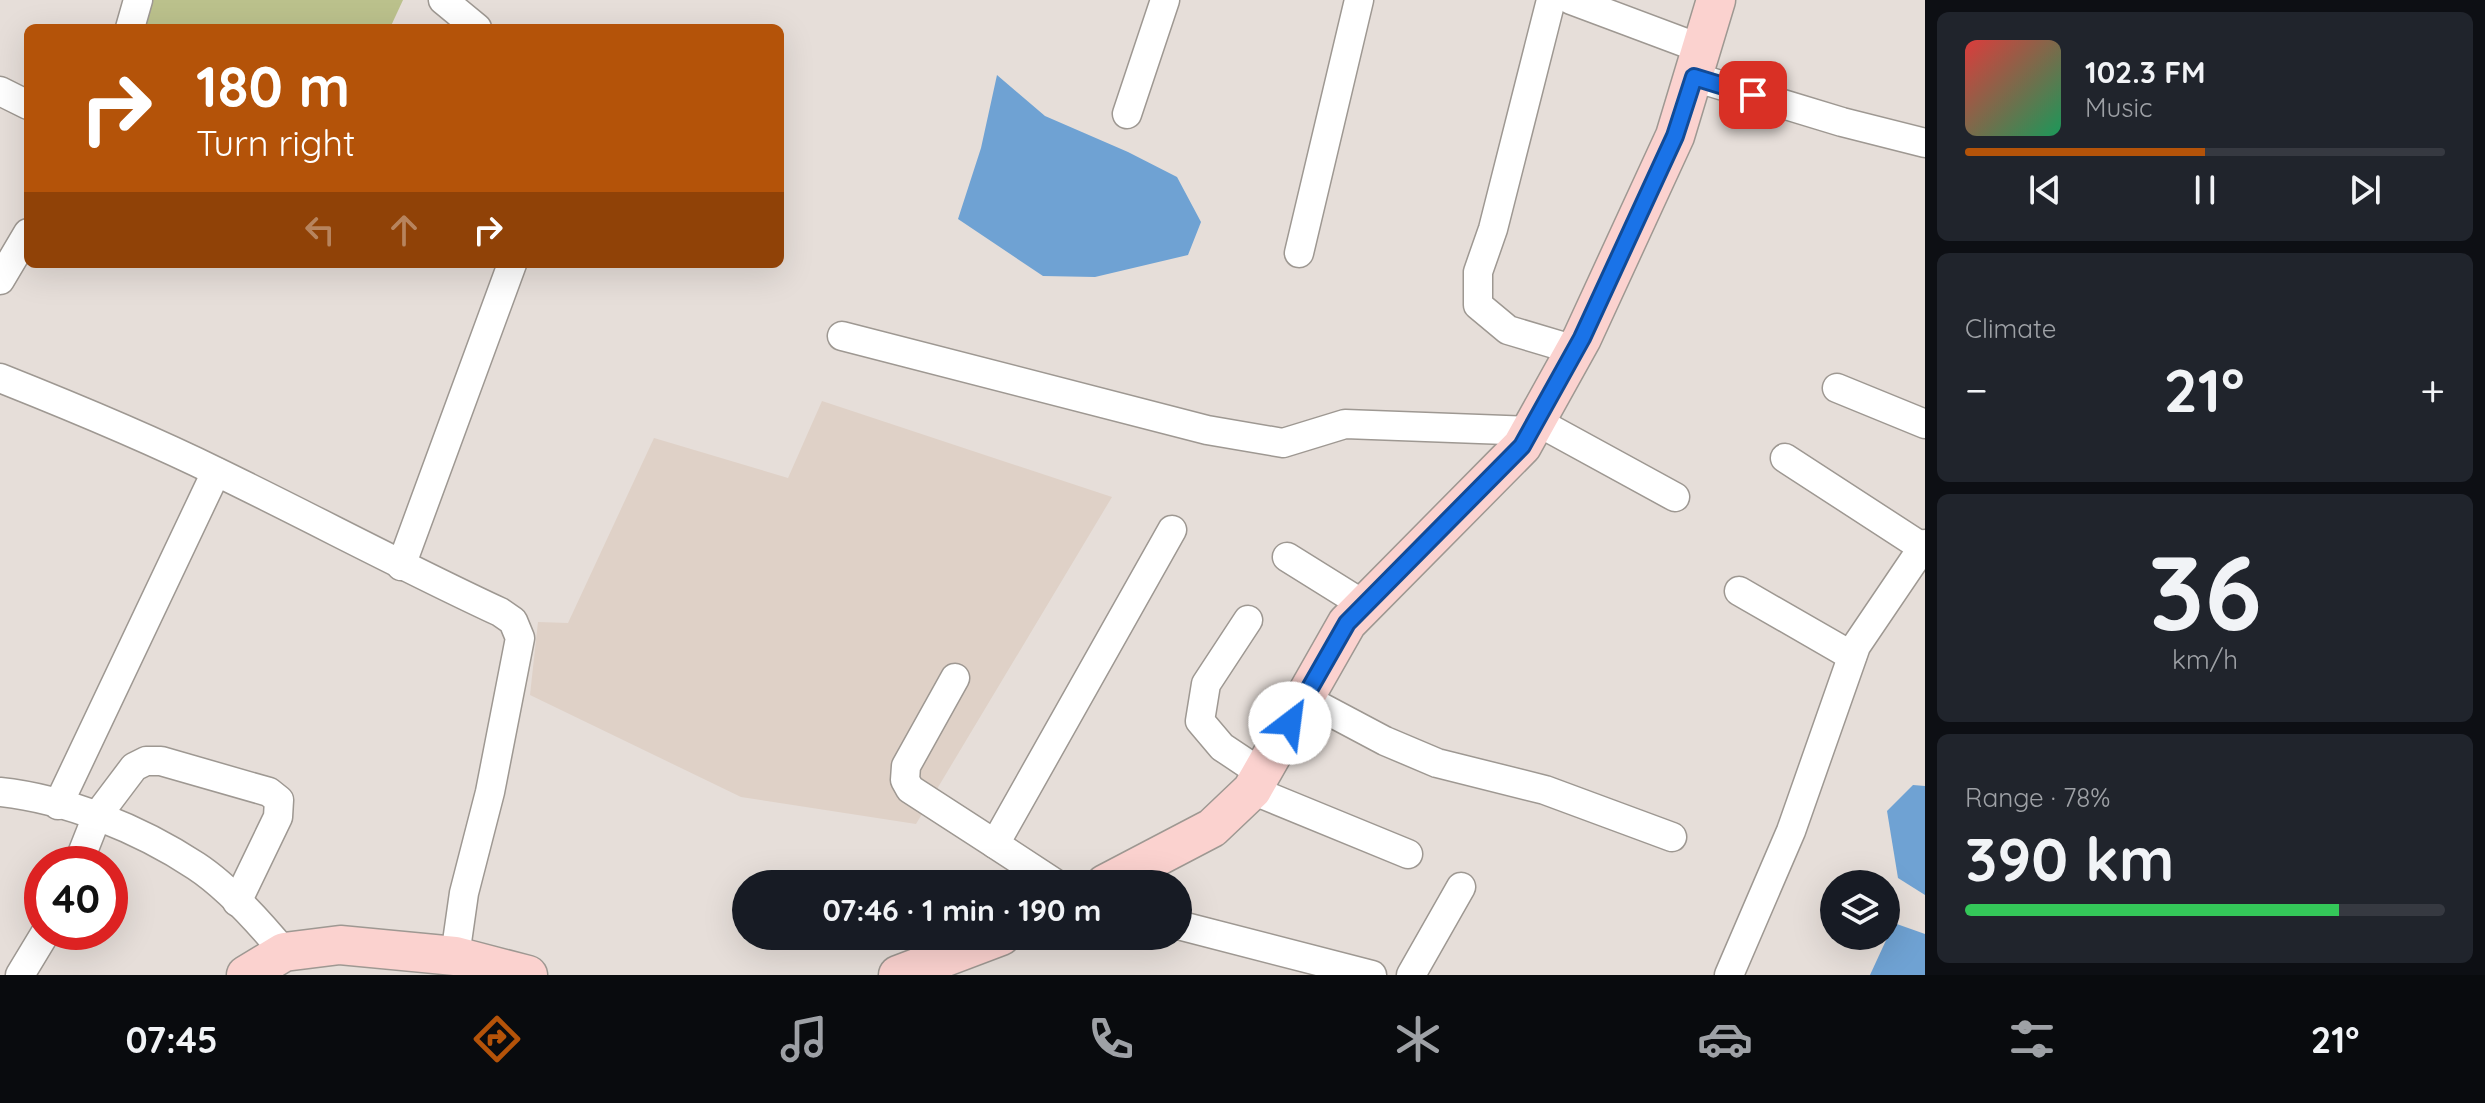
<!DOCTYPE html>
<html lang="en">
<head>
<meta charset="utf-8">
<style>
	body { margin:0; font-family:Quicksand,sans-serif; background:#20242c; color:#f1f3f6; height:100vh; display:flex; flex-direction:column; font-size:30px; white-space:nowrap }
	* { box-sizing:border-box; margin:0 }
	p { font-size:26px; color:#9ea1a6 }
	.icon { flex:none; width:44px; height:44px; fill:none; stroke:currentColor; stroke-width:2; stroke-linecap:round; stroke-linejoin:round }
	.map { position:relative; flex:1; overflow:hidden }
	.sheet { display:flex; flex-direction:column; gap:12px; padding:12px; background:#0d0f14; width:560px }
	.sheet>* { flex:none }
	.banner { position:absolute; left:24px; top:24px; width:760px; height:244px; border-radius:12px; box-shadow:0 8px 32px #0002; background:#b45309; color:#fff; overflow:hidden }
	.tools { position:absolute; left:1820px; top:870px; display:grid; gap:16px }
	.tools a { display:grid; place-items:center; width:80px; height:80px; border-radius:50%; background:#171b24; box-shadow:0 8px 32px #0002; font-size:40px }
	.speed { position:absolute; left:24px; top:846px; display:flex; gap:16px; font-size:40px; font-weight:700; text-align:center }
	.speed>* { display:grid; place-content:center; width:104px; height:104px; border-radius:50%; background:#171b24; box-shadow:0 8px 32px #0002; line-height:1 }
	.speed .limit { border:12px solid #d22; background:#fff; color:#111 }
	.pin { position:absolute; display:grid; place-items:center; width:68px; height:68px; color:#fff; margin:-34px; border-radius:16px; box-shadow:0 4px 12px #0006 }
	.me { position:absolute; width:88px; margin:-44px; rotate:30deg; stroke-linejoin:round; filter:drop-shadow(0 0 6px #0008) }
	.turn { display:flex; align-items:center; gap:28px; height:168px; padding:0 40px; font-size:36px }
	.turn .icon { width:104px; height:104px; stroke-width:2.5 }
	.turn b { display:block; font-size:56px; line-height:68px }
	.lanes { display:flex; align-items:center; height:76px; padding:0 40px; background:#0003; justify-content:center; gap:40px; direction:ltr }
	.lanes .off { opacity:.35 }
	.big { font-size:60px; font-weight:700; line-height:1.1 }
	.sheet .tile { flex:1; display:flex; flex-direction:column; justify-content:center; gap:12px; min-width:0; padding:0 28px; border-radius:12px; background:#20242c }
	.sheet .dial { align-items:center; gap:0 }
	.dial b { font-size:104px; line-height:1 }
	.song { display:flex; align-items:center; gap:24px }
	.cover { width:96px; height:96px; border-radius:12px; background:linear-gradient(135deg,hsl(0 70% 55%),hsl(150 70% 35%)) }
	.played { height:8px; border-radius:4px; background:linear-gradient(90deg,#b45309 50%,#363941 50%) }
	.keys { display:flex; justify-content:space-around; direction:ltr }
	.heat { display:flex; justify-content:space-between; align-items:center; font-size:44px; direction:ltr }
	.charge { height:12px; border-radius:6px; background:linear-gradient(90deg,#34c759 78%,#363941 0) }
	.trip { position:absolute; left:732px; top:870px; width:460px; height:80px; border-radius:40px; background:#171b24; box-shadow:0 8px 32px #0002; font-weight:700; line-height:80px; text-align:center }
	.tab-bar { display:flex; height:128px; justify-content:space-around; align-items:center; background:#090b0e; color:#9ea1a6 }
	.tab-bar .icon { width:56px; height:56px }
	.tab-bar .on { color:#b45309 }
	.tab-bar b { font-size:36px; color:#f1f3f6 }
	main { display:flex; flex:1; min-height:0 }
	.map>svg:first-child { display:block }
	.built { fill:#dfd1c7 }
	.green { fill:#bbc18c }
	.water { fill:#6fa2d3 }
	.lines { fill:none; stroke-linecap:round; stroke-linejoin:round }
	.street-casing { stroke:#9e9892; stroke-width:31 }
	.secondary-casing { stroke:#9e9892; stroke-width:41 }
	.street { stroke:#fff; stroke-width:28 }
	.secondary { stroke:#fbd2cf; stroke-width:38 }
	.route-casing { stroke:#114b97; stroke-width:20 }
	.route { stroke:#1a73e8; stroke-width:14 }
</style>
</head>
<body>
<main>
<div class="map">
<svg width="1925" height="975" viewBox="0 0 1925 975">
	<rect width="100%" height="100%" fill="#e6ded9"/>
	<path class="built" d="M822 401 1112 497 916 824 741 797 530 695 538 622 568 623 654 438 788 478Z"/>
	<path class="green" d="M148 0H403L390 28H139Z"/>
	<g class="water">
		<path d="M997 75 1045 116 1128 152 1177 177 1201 222 1188 255 1095 277 1043 276 958 219 981 148Z"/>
		<path d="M1913 785 1925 786V895L1898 878 1887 811Z"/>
		<path d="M1894 923 1925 934V975H1870Z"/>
	</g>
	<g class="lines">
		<defs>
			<g id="street">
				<path d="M443 0 477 28"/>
				<path d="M1551 0 1493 229 1478 272V305L1508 330 1575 350"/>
				<path d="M1571 0 1702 49"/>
				<path d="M130 28 138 0"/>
				<path d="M1694 77 1842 122 1925 143"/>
				<path d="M0 91 28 105"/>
				<path d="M1127 114 1165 0"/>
				<path d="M1299 253 1359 0"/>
				<path d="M0 280 28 233"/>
				<path d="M842 336 1207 430 1283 443 1345 424 1530 431"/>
				<path d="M0 378C73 407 146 437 217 472 312 518 405 568 500 612L513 621 520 638 490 792 464 893 455 956"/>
				<path d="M1837 388 1925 424"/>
				<path d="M1536 421 1675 497"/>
				<path d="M1785 458 1925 549"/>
				<path d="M1287 557 1364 605"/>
				<path d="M401 566 512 264"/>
				<path d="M1739 591 1852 656"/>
				<path d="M1248 620 1206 684 1200 721 1222 747 1261 773"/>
				<path d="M955 678 906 766 905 780 910 789 995 844"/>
				<path d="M1304 698 1385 741 1437 763 1545 790 1672 837"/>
				<path d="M1252 790 1408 854"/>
				<path d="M0 792C66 799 140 829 196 866 228 887 260 923 284 952"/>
				<path d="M58 805 216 472"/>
				<path d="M78 864 97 816 134 767 146 761H161L269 792 279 800 278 817 237 902"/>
				<path d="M1056 884 995 844 1172 530"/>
				<path d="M1178 925 1372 975"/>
				<path d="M20 975 46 932"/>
				<path d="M1411 975 1461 887"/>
				<path d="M1729 975 1791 831 1856 646 1925 544"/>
			</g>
			<g id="secondary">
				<path d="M1105 884 1212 828 1252 790 1347 623 1522 446 1582 338 1675 136 1716 0"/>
				<path d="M246 975 284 952 340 945 455 956 528 975"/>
				<path d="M898 975 1001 936"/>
			</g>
		</defs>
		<use href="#street" class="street-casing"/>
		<use href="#secondary" class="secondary-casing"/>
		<use href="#street" class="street"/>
		<use href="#secondary" class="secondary"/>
	</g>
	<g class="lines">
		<defs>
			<path id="route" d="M1290 723 1347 623 1522 446 1582 338 1675 136 1694 77 1753 95"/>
		</defs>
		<use href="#route" class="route-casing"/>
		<use href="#route" class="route"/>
	</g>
</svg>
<div class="tools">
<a><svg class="icon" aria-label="layers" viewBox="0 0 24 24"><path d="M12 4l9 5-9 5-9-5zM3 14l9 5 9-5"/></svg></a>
</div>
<div class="speed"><div class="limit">40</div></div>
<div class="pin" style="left:1753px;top:95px;background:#d93025"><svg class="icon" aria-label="arrive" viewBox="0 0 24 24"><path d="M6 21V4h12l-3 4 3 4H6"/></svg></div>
<svg class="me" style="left:1290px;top:723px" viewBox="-20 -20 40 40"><circle r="19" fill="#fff"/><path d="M0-13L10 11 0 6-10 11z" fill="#1a73e8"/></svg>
<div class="trip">07:46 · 1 min · 190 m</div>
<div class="banner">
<div class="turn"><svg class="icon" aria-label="right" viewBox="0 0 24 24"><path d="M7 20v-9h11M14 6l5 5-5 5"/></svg><div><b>180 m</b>Turn right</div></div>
<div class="lanes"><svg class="icon off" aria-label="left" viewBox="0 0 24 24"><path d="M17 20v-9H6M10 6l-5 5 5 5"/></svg><svg class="icon off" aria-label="ahead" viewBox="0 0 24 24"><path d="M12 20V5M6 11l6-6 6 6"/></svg><svg class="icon" aria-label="right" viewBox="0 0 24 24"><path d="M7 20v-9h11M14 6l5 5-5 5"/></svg></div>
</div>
</div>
<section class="sheet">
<div class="tile">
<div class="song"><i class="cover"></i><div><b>102.3 FM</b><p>Music</p></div></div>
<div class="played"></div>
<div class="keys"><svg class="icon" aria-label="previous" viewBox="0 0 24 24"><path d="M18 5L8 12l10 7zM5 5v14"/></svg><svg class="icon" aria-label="pause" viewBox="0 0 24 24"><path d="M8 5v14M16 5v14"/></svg><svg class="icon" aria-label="next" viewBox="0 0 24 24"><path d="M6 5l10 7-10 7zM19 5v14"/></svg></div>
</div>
<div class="tile"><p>Climate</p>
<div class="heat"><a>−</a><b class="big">21°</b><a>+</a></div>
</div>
<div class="tile dial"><b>36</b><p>km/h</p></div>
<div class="tile"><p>Range · 78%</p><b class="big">390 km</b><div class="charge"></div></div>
</section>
</main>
<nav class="tab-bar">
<b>07:45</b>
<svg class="icon on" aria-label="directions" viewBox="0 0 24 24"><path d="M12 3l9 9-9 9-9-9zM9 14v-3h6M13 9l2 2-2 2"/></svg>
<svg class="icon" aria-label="music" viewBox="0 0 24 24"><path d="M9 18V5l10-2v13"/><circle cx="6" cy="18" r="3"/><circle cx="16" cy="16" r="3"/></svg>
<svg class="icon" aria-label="phone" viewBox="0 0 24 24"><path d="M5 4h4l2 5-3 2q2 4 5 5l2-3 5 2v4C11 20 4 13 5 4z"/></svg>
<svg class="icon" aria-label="climate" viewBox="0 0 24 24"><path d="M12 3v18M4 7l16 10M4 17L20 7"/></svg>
<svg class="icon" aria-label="car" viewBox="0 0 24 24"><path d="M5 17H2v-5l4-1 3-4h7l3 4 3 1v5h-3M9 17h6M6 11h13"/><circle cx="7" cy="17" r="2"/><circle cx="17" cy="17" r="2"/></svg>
<svg class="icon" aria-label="filters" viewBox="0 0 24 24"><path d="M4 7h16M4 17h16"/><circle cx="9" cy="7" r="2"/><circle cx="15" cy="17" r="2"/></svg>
<b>21°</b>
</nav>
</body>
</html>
